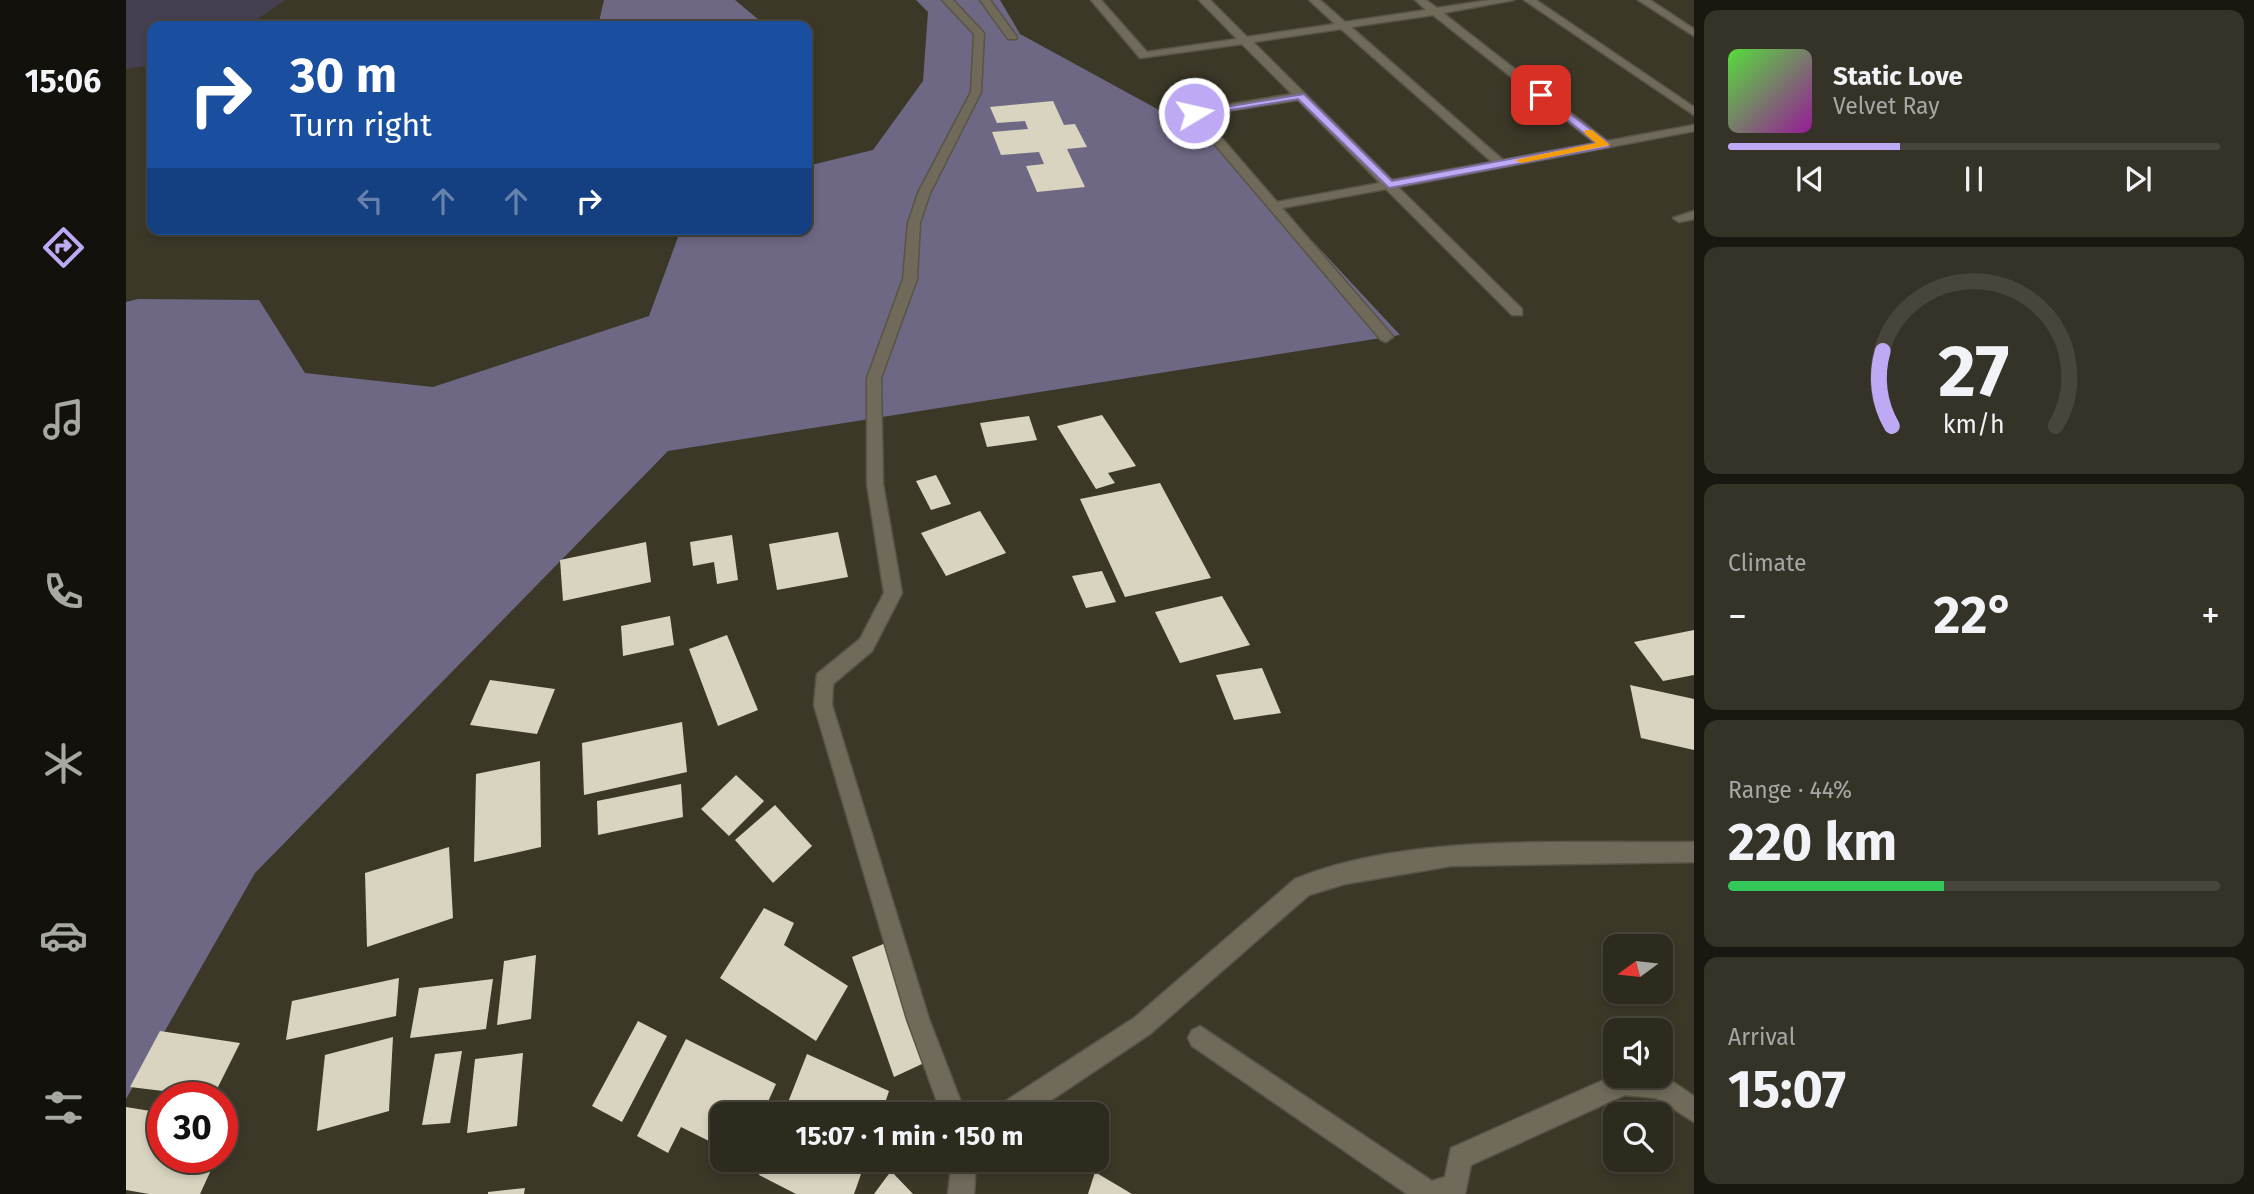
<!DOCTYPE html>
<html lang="en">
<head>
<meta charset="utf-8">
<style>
	body { margin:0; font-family:"Fira Sans",sans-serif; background:#353227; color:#f1f3f6; height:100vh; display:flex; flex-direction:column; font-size:26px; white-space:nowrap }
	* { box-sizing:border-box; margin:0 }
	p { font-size:23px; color:#a7a7a4 }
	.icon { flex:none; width:38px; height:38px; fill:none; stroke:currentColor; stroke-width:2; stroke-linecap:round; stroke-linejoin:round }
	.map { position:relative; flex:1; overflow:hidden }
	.details { display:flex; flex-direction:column; gap:10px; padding:10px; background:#191710; width:560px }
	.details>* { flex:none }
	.hud { position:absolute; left:21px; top:21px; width:665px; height:214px; border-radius:14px; box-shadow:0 4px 10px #0003,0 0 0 2px #48463c; background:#1a4fa0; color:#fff; overflow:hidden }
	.needle { width:46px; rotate:255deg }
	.tools { position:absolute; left:1477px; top:934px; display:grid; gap:14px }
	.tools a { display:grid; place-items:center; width:70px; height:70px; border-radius:14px; background:#2d2a1e; box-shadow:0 4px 10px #0003,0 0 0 2px #48463c; font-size:35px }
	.speed { position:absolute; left:21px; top:1082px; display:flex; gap:14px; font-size:35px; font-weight:700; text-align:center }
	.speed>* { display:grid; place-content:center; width:91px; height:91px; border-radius:50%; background:#2d2a1e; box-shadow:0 4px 10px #0003,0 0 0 2px #48463c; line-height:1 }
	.speed .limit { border:10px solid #d22; background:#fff; color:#111 }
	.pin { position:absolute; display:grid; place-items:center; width:60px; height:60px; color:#fff; margin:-30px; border-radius:14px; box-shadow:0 4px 10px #0006 }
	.me { position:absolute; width:77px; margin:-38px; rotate:81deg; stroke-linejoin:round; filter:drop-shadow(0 0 5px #0008) }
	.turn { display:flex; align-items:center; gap:24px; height:147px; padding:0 28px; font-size:32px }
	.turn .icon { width:91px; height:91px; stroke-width:2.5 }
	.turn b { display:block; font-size:49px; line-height:60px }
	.lanes { display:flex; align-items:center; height:66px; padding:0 28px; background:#0003; justify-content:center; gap:35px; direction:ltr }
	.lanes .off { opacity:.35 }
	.big { font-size:52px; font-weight:700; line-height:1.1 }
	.details .widget { flex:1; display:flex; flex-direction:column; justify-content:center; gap:10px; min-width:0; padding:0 24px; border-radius:14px; background:#353227 }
	.details .dial { align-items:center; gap:0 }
	.dial svg { height:182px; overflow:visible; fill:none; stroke:#48463c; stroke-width:7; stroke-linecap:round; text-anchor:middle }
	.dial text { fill:#f1f3f6; stroke:none }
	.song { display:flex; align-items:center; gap:21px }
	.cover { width:84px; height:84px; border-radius:10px; background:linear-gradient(135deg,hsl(110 70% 55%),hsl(300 70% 35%)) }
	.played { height:7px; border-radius:4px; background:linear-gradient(90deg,#bea9f4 35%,#48463c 35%) }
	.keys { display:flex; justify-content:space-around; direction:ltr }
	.heat { display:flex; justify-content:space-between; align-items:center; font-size:38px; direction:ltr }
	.charge { height:10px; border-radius:5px; background:linear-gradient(90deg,#34c759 44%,#48463c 0) }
	.trip { position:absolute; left:584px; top:1102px; width:399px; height:70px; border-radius:14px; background:#2d2a1e; box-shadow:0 4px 10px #0003,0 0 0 2px #48463c; font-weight:700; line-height:70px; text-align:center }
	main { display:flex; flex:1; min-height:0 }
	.menu { display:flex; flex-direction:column; width:126px; justify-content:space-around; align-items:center; background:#12110c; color:#a7a7a4 }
	.menu .icon { width:49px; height:49px }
	.menu .active { color:#bea9f4 }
	.menu b { font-size:32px; color:#f1f3f6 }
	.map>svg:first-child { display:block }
	.green { fill:#454051 }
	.forest { fill:#6f6884 }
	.building { fill:#d9d4c0 }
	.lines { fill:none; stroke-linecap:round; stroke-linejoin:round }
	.minor-casing { stroke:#585446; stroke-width:3 }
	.minor { fill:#6f6a59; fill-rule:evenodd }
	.route { fill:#bea9f4; stroke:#7c6e9f; stroke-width:2 }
	.slow { fill:#f59e0b }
</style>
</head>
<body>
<main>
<nav class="menu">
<b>15:06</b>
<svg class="icon active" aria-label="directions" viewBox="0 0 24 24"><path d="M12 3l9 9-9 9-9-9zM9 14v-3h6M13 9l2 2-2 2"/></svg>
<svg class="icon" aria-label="music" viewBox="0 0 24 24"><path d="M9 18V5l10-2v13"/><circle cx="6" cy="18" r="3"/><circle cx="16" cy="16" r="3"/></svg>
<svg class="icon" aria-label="phone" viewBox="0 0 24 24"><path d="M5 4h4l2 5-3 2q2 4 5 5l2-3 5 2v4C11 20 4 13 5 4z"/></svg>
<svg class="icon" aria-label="climate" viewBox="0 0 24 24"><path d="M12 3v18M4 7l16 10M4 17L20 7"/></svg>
<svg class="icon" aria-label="car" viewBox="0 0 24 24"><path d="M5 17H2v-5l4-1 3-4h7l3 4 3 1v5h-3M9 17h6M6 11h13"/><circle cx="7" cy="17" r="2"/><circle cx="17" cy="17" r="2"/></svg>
<svg class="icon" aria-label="filters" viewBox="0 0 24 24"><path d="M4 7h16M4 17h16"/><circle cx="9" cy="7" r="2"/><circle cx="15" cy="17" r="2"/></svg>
</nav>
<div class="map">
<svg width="1568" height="1194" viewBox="0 0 1568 1194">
	<rect width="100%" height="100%" fill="#3c3828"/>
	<path class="green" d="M0 0H159L121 26H26V65L0 69Z"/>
	<g class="forest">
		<path d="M478 0H609L640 26H472Z"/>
		<path d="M790 0H874L894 34 1097 145 1274 335 542 451 129 873 0 1099V302L12 299 133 300 179 373 307 387 523 316 555 229H681V166L747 150 797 81 802 12Z"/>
	</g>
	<g class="building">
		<path d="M927 101 938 125 949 124 961 147 941 149 959 187 911 192 900 166 918 164 913 152 875 155 866 132 902 129 899 121 871 123 864 107Z"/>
		<path d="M976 415 1010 466 982 473 989 483 970 489 931 426Z"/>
		<path d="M903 416 911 440 861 447 854 423Z"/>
		<path d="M810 475 825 504 805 510 790 481Z"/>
		<path d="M1034 483 1085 578 999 597 954 499Z"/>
		<path d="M854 511 880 553 820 576 795 533Z"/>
		<path d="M712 532 722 577 651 590 643 544Z"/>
		<path d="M606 535 612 580 591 584 588 562 567 566 564 542Z"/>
		<path d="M520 542 525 582 437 601 434 560Z"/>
		<path d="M976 571 990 602 960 608 946 576Z"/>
		<path d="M1096 596 1124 645 1054 663 1029 612Z"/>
		<path d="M544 616 548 645 497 656 495 626Z"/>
		<path d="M1568 630V675L1537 681 1508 642Z"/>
		<path d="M601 635 632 710 592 726 563 649Z"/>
		<path d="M1136 668 1155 713 1108 720 1090 675Z"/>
		<path d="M364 680 429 689 411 734 344 725Z"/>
		<path d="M1504 685 1568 699V750L1515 738Z"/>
		<path d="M556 722 561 772 458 795 456 743Z"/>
		<path d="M414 761 415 847 348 862 350 774Z"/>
		<path d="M610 775 638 801 603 836 575 809Z"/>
		<path d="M555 784 557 817 472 835 471 801Z"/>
		<path d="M649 805 686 846 647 883 609 840Z"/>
		<path d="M323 847 327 918 241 947 239 873Z"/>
		<path d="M638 908 668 923 658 945 722 986 690 1041 594 978Z"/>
		<path d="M767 940 811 1057 768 1077 726 957Z"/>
		<path d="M410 955 405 1019 371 1025 378 961Z"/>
		<path d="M273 978 270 1016 160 1040 166 1001Z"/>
		<path d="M367 979 360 1029 284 1038 293 988Z"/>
		<path d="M512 1021 541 1036 496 1122 466 1106Z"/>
		<path d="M34 1031 114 1043 87 1097 4 1087Z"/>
		<path d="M267 1037 263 1111 191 1131 199 1055Z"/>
		<path d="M560 1039 650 1084 636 1115H597V1148L555 1127 542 1153 511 1136Z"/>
		<path d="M336 1051 324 1123 296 1125 309 1054Z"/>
		<path d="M397 1053 391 1126 341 1133 349 1059Z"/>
		<path d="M681 1054 763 1091 755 1115H657Z"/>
		<path d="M0 1107 37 1113V1157H91L74 1194H23L0 1190Z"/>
		<path d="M639 1160H740L728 1194H670L633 1175Z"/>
		<path d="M765 1171 787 1194H748Z"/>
		<path d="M969 1172 1006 1194H962Z"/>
		<path d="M399 1188 398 1194H362V1192Z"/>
	</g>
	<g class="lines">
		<defs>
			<g id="minor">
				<path d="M816 0H827L858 33 855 92 804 193 794 223 791 279 755 378 757 484 776 593 746 651 707 684 706 705 803 1019 840 1115H816L781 1019 688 705 691 674 734 639 758 593 741 484V378L777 279 782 223 792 193 845 92 848 34Z"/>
				<path d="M854 0H864L891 37 890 39H882Z"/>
				<path d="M965 0H975L1021 52 1111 39 1073 0H1084L1121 37 1209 24 1183 0H1194L1219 22 1300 10 1289 0H1300L1311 8 1364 0H1388L1317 13 1481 141 1568 125V131L1272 187 1396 309V315H1386L1260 189 1156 208 1265 334 1267 337 1260 342 1255 340 1062 113 1068 110 1166 94 1116 44 1014 58ZM1307 15 1469 143 1377 160 1225 27ZM1215 29 1366 162 1266 180 1127 42ZM1172 100 1254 183 1151 202 1076 115Z"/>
				<path d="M1398 0H1410L1568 107V115Z"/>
				<path d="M1512 0H1524L1568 29V36Z"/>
				<path d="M1568 211V219L1553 222 1547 218Z"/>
				<path d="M1568 842V862L1325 866 1219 884 1183 895 1024 1034 903 1115H869L872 1106 1008 1018 1169 879C1284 832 1445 844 1568 842Z"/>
				<path d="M1074 1026 1306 1181 1319 1177 1325 1148 1489 1075 1535 1074 1568 1096V1122L1530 1098 1499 1095 1345 1165 1339 1194H1281L1066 1046 1062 1038 1066 1030Z"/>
				<path d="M826 1160H850L848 1194H822Z"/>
			</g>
		</defs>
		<use href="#minor" class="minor-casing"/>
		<use href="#minor" class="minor"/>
	</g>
	<path class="route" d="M1415 92 1483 143V147L1263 188 1172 99 1068 116 1063 113 1178 94 1266 181 1470 143 1412 97Z"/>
	<path class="slow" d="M1459 130H1466L1484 145 1395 163 1389 160 1470 143 1459 134Z"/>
</svg>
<div class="tools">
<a><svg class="needle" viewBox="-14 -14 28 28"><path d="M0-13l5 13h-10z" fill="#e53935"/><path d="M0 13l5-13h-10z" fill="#a7a7a4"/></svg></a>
<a><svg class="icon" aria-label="sound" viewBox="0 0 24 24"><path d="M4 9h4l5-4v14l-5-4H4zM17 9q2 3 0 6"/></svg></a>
<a><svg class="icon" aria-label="search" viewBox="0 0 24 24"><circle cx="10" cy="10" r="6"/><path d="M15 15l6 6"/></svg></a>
</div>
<div class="speed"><div class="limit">30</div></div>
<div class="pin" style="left:1415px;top:95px;background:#d93025"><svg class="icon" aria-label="arrive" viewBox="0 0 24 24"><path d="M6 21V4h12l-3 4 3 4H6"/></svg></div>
<svg class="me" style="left:1068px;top:113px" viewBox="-20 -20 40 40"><circle r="17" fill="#bea9f4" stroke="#fff" stroke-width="3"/><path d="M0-11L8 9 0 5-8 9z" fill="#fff"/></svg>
<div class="trip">15:07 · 1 min · 150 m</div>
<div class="hud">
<div class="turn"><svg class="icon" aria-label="right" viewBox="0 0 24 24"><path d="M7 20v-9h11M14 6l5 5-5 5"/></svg><div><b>30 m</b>Turn right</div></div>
<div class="lanes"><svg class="icon off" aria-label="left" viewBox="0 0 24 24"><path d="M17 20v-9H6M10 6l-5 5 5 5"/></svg><svg class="icon off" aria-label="ahead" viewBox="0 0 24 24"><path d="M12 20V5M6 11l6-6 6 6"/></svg><svg class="icon off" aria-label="ahead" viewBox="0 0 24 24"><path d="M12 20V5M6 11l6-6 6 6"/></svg><svg class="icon" aria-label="right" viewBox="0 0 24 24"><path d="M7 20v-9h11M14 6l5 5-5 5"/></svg></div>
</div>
</div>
<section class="details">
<div class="widget">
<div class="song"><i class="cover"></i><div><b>Static Love</b><p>Velvet Ray</p></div></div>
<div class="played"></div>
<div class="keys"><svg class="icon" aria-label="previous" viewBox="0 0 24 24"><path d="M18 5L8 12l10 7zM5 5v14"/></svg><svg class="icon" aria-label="pause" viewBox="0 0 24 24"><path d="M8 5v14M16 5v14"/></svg><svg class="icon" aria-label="next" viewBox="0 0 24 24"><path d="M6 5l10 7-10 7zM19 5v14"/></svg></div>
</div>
<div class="widget dial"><svg viewBox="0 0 100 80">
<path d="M14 69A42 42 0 1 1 86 69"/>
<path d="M14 69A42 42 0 0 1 10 36" stroke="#bea9f4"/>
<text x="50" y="56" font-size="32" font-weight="700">27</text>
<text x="50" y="72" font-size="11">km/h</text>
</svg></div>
<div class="widget"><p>Climate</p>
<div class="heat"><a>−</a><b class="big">22°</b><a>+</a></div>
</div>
<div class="widget"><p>Range · 44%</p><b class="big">220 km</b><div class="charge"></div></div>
<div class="widget"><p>Arrival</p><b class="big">15:07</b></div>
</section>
</main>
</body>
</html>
